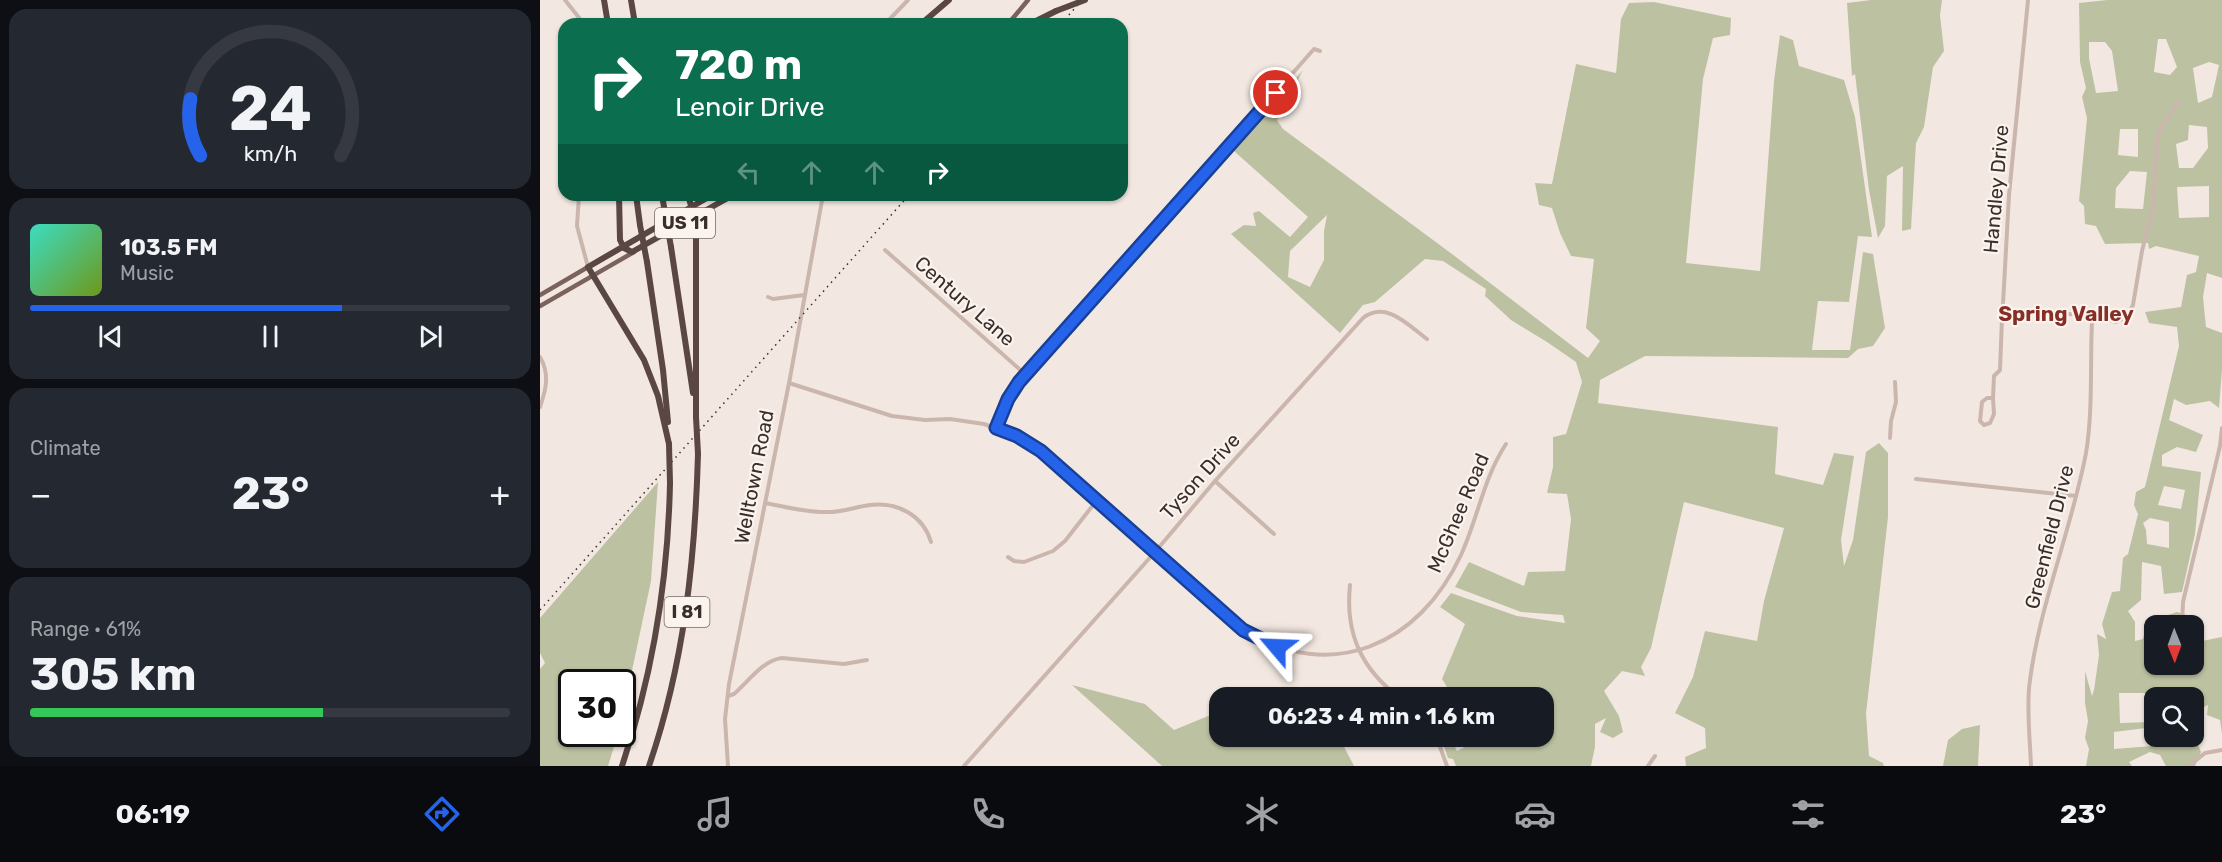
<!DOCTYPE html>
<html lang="en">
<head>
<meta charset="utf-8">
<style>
	body { margin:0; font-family:Rubik,sans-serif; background:#242831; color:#f1f3f6; height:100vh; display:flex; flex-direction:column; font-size:22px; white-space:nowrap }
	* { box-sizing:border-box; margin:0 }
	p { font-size:20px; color:#9ea1a6 }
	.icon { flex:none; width:33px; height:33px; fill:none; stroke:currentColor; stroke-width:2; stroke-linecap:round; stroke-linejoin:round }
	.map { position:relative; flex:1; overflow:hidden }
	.panel { display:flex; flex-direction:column; gap:9px; padding:9px; background:#0d0f14; width:540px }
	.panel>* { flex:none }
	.top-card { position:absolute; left:18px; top:18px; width:570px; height:183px; border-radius:18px; box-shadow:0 2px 4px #0004; background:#0b6e4f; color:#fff; overflow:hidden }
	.needle { width:39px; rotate:179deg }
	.buttons { position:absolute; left:1604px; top:615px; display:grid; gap:12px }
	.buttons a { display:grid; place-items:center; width:60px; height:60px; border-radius:12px; background:#171b24; box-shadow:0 2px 4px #0004; font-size:30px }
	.speed { position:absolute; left:18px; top:669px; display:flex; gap:12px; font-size:30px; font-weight:700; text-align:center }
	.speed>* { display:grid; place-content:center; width:78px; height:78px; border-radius:50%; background:#171b24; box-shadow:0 2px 4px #0004; line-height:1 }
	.speed .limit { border:3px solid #111; border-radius:9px; background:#fff; color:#111 }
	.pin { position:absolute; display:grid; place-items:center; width:51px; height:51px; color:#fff; margin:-26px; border:3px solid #fff; border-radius:50%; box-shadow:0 2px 6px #0007 }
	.me { position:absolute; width:66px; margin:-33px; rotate:296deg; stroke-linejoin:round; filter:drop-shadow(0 0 4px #0008) }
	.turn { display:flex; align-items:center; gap:21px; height:126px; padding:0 18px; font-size:27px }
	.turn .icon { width:78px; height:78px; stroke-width:2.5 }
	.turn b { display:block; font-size:42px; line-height:51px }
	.lanes { display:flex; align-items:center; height:57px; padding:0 18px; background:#0003; justify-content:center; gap:30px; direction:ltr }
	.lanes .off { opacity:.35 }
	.big { font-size:45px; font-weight:700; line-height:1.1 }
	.panel .tile { flex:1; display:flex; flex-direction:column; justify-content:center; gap:9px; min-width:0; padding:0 21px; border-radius:18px; background:#242831 }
	.panel .dial { align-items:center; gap:0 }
	.dial svg { height:156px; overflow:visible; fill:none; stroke:#363941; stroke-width:7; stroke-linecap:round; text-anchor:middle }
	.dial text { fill:#f1f3f6; stroke:none }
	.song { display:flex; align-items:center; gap:18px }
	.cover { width:72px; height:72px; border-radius:9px; background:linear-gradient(135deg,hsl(170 70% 55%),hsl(80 70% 35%)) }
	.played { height:6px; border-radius:3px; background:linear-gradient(90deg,#2563eb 65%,#363941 65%) }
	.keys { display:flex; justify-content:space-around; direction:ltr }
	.heat { display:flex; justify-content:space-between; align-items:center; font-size:33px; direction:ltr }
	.charge { height:9px; border-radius:4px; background:linear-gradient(90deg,#34c759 61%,#363941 0) }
	.trip { position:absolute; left:669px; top:687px; width:345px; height:60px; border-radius:18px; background:#171b24; box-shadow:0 2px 4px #0004; font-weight:700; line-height:60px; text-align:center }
	.menu { display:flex; height:96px; justify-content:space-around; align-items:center; background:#090b0e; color:#9ea1a6 }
	.menu .icon { width:42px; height:42px }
	.menu .active { color:#2563eb }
	.menu b { font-size:27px; color:#f1f3f6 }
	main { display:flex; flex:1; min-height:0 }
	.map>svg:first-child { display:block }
	.green { fill:#bcc2a1; fill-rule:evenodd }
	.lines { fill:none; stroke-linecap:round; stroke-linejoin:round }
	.minor { stroke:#cbb6ad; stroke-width:4 }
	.major { stroke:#7b625d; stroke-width:4.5 }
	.highway { stroke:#5a4643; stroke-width:6 }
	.rail { stroke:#3a2e2b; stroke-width:1.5; stroke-dasharray:1.5 4.5; stroke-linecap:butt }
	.highway-bridge { stroke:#5a4643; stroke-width:6 }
	.route-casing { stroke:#184099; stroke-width:15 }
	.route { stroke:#2563eb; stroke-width:10 }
	.labels { text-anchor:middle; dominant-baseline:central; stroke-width:4.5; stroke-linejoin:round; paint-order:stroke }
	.shield { fill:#faf3ee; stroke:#746966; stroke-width:1.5 }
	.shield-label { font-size:18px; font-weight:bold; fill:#3a2e2b }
	.street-label { font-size:20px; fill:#3a2e2b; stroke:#faf3ee }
	.neighbourhood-label { font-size:21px; font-weight:bold; fill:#872e26; stroke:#faf3ee }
</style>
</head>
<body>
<main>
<section class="panel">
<div class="tile dial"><svg viewBox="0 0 100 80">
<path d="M14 69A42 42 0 1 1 86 69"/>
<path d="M14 69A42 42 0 0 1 9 40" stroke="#2563eb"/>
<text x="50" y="56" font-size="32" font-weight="700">24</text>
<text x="50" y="72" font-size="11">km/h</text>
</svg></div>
<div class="tile">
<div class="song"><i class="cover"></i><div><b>103.5 FM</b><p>Music</p></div></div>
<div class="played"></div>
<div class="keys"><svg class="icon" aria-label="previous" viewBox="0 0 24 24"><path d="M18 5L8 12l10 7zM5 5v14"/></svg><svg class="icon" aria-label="pause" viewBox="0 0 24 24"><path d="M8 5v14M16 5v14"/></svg><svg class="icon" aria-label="next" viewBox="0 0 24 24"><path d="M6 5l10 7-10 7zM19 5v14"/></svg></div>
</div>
<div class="tile"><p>Climate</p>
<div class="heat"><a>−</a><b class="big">23°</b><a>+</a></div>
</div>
<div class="tile"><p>Range · 61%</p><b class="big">305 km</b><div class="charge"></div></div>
</section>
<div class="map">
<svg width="1682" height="766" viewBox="0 0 1682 766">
	<rect width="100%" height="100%" fill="#f3e8e1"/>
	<g class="green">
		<path d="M1331 0H1402L1400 15 1404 51 1393 67 1384 127 1376 143 1371 229 1362 231 1363 166 1347 176 1345 226 1338 238 1329 190 1315 74 1312 76 1307 3Z"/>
		<path d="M1567 0H1682V278L1667 273 1663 297 1666 327 1682 333V370L1679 408 1670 401 1646 405 1634 399 1629 420 1663 435 1656 452 1637 447 1622 455V466L1661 472 1655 534 1642 592 1624 594 1621 566 1602 562 1601 600 1588 611 1595 622V641L1603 639 1607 622 1637 612 1646 615 1650 625 1614 626V664H1653V633L1657 642 1682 637V734L1680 720 1667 715 1668 705 1653 712V698H1614V727L1574 732V749L1625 745 1624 737 1653 736V733L1661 752 1655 766H1626L1620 755 1610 752 1589 762 1592 766H1546L1549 749 1545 738 1548 721 1545 703V671L1552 696 1554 690 1559 655 1557 634 1566 639 1562 624 1572 592 1580 591 1583 558 1588 554 1598 514 1594 505 1596 492 1605 487 1639 346 1637 327 1609 323 1605 312 1641 307 1647 275 1656 272 1659 256 1616 246 1609 249 1608 243 1565 244 1556 226 1545 224 1544 206 1539 201 1547 118 1542 97 1546 88 1540 62 1539 3ZM1618 39H1626L1637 67 1630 75 1614 72ZM1549 42H1565L1572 51 1578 91 1556 93 1549 58ZM1669 62 1679 65 1672 97 1658 103 1653 68ZM1649 125 1667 127 1668 148 1653 168H1639L1636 144 1648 140ZM1580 129H1598V157L1578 155ZM1590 171 1607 172 1603 209 1575 208 1576 188ZM1669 186V217L1639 218 1637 187ZM1624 486 1645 490 1641 509 1618 505ZM1610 518 1629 522V548L1607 544 1606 530 1603 523ZM1579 693H1610L1612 722 1580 723Z"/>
		<path d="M1114 2 1191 18 1190 35 1173 38 1163 79 1146 263 1220 271 1234 81 1240 35 1253 40 1259 66 1304 80 1315 117 1332 237 1318 236 1309 302 1278 301 1272 350H1310L1323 252 1333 254 1345 328 1333 346 1318 349 1308 358 1105 356 1060 380 1058 403 1238 427 1235 474 1283 485 1294 453 1314 456 1301 540 1304 566 1313 540 1326 452 1339 443 1348 453V517L1326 714 1329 756 1343 763 1344 766H1146L1145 757 1166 748 1165 728 1135 713 1153 677 1165 631 1217 641 1224 601 1244 528 1144 502 1111 648 1101 667 1105 676 1082 671 1064 691 1079 716 1083 732 1073 738 1060 732 1066 718 1055 724V747L1051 766H916L913 759 908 758 902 740 910 737 917 751 938 740 936 737 1004 736V698L913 697 902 679 925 624 900 607 911 593 977 616 1025 623 1023 615 981 612 915 587 929 562 984 586 988 572 1025 571 1031 519 1027 494 1007 493 1013 467V437L1026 434 1042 382 1036 362 1007 342 971 320 945 296 946 289 903 261 885 259 835 302 823 305 800 333 691 234 704 225 716 226 713 213 719 211 750 237 768 217 694 151 763 70 737 120 743 129 912 254 1048 358 1060 341 1046 328 1054 259 1031 256 1020 233 1012 208 999 205 995 183 1012 184 1036 64 1076 73 1081 19 1089 3ZM787 215 784 231V260L770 287 748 277 750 251Z"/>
		<path d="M118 482 111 581 83 713 82 682H32V734H78L68 766H0V669L5 663 0 653V618Z"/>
		<path d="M532 685 605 704 634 730 673 714 679 716 680 736 769 737 802 743 814 766H622Z"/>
		<path d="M1440 725 1438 766H1403L1408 740 1422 729Z"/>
	</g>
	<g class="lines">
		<g class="minor">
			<path d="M25 0 44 24"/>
			<path d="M345 24 368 0"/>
			<path d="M39 195 37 226 48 267"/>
			<path d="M345 250 486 375"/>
			<path d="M228 297 233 299 264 295"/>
			<path d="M1466 309 1472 312 1555 315 1576 322 1587 317 1593 305 1602 251 1613 207 1618 134 1624 123 1639 102"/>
			<path d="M0 357C10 374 6 390 0 407"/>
			<path d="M249 383 352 416 385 420 410 419 444 424 477 436 501 451 703 630C792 684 879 645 921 555 938 518 943 479 966 444"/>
			<path d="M1447 398H1453L1454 414 1450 423 1444 425 1440 421 1442 402Z"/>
			<path d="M1453 398 1454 376 1460 370 1462 318 1466 309 1463 304 1469 195 1488 0"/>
			<path d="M456 427 468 399 479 383 774 49 780 51"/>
			<path d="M1350 438 1351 421 1356 402 1355 382"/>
			<path d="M1376 479 1536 496"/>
			<path d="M675 481 734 534"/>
			<path d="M225 503C245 507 265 512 285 512 300 513 315 507 330 505 358 502 383 515 391 542"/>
			<path d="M468 557 474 561 484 562 513 551 525 541 557 500"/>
			<path d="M810 585C805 633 821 669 860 698"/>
			<path d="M1642 626 1643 602 1680 446 1682 428"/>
			<path d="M188 696 194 694C208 682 223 660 242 658L304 664 327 660"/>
			<path d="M896 736 907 766"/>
			<path d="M188 766 185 719 189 684 250 378 283 195"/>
			<path d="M424 766 615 552 675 481 823 318C846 300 868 325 887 339"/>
			<path d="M1108 766 1115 756"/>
			<path d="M1491 766C1490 740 1487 714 1489 688 1498 608 1531 532 1546 453 1553 412 1550 363 1552 321L1547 315"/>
			<path d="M1649 766 1665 753 1682 750"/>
		</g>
		<g class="major">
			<path d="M468 24 488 0"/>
			<path d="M0 295 48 267"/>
			<path d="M0 306 94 252"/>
		</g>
		<g class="highway">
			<path d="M64 0 68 24"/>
			<path d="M91 0 95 24"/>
			<path d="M381 24 409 0"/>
			<path d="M490 24 516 11"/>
			<path d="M79 195 80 240 84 248 92 252 193 195"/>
			<path d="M96 195 100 225"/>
			<path d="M122 195 124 207"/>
			<path d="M148 195 155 220 156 234V417"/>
			<path d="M153 195H164"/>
			<path d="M131 247 153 393"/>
			<path d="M107 262 123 370 128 422"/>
			<path d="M129 444 118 396 104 360 48 267 172 195"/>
			<path d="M82 766C113 674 128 580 130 483"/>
			<path d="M109 766C144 664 155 561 158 454"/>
		</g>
		<g class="rail">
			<path d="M521 24 542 0"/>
			<path d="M0 610 369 195"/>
		</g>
		<g class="highway-bridge">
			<path d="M516 11 545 0"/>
			<path d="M124 207 131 247"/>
			<path d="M100 225 107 262"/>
			<path d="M156 417 158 454"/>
			<path d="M129 444 130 483"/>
		</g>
	</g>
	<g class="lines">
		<defs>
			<path id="route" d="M736 93 479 382 468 399 456 428 477 436 501 451 703 630 737 647"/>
		</defs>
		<use href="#route" class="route-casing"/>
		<use href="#route" class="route"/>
	</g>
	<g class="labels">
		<g class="shield">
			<rect x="115" y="208" width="60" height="30" rx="4.5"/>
			<rect x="124.5" y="597" width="45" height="30" rx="4.5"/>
		</g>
		<g class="shield-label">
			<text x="145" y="223">US 11</text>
			<text x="147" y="612">I 81</text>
		</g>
		<g class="street-label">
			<text transform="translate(1456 189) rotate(-85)">Handley Drive</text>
			<text transform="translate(425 301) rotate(41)">Century Lane</text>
			<text transform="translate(660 476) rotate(-48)">Tyson Drive</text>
			<text transform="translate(214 477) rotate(-79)">Welltown Road</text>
			<text transform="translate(918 513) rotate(-67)">McGhee Road</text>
			<text transform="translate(1509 537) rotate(-76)">Greenfield Drive</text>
		</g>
		<g class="neighbourhood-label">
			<text x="1526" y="313">Spring Valley</text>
		</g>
	</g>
</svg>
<div class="buttons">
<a><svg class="needle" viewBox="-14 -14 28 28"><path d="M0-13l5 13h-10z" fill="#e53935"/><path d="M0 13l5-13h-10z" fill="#9ea1a6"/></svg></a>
<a><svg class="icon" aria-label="search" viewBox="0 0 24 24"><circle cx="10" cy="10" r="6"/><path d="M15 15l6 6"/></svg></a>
</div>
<div class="speed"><div class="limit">30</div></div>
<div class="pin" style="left:736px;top:93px;background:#d93025"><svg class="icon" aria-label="arrive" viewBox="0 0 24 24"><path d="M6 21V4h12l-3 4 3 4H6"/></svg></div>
<svg class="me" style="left:737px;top:647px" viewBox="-20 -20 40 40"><path d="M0-17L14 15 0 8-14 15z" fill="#2563eb" stroke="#fff" stroke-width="4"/></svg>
<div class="trip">06:23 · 4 min · 1.6 km</div>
<div class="top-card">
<div class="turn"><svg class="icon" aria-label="right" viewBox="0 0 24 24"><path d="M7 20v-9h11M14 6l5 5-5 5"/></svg><div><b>720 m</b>Lenoir Drive</div></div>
<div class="lanes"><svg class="icon off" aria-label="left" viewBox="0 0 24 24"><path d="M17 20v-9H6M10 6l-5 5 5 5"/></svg><svg class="icon off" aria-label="ahead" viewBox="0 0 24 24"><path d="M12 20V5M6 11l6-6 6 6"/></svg><svg class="icon off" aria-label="ahead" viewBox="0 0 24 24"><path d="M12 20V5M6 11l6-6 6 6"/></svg><svg class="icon" aria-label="right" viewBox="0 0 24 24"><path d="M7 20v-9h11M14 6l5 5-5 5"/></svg></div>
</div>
</div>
</main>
<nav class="menu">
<b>06:19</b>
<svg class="icon active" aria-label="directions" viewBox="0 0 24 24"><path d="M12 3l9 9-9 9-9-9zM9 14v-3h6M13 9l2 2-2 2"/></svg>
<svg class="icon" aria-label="music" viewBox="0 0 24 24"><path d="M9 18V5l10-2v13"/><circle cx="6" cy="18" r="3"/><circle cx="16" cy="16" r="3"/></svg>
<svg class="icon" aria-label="phone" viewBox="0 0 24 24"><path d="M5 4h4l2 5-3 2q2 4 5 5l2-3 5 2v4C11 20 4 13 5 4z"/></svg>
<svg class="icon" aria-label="climate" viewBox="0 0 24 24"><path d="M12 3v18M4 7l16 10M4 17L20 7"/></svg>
<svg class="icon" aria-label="car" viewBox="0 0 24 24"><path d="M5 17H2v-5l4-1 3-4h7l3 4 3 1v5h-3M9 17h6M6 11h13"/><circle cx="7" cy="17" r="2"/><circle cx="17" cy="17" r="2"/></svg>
<svg class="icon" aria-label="filters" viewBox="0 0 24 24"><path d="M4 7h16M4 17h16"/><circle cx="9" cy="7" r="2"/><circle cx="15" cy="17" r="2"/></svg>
<b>23°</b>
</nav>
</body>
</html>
